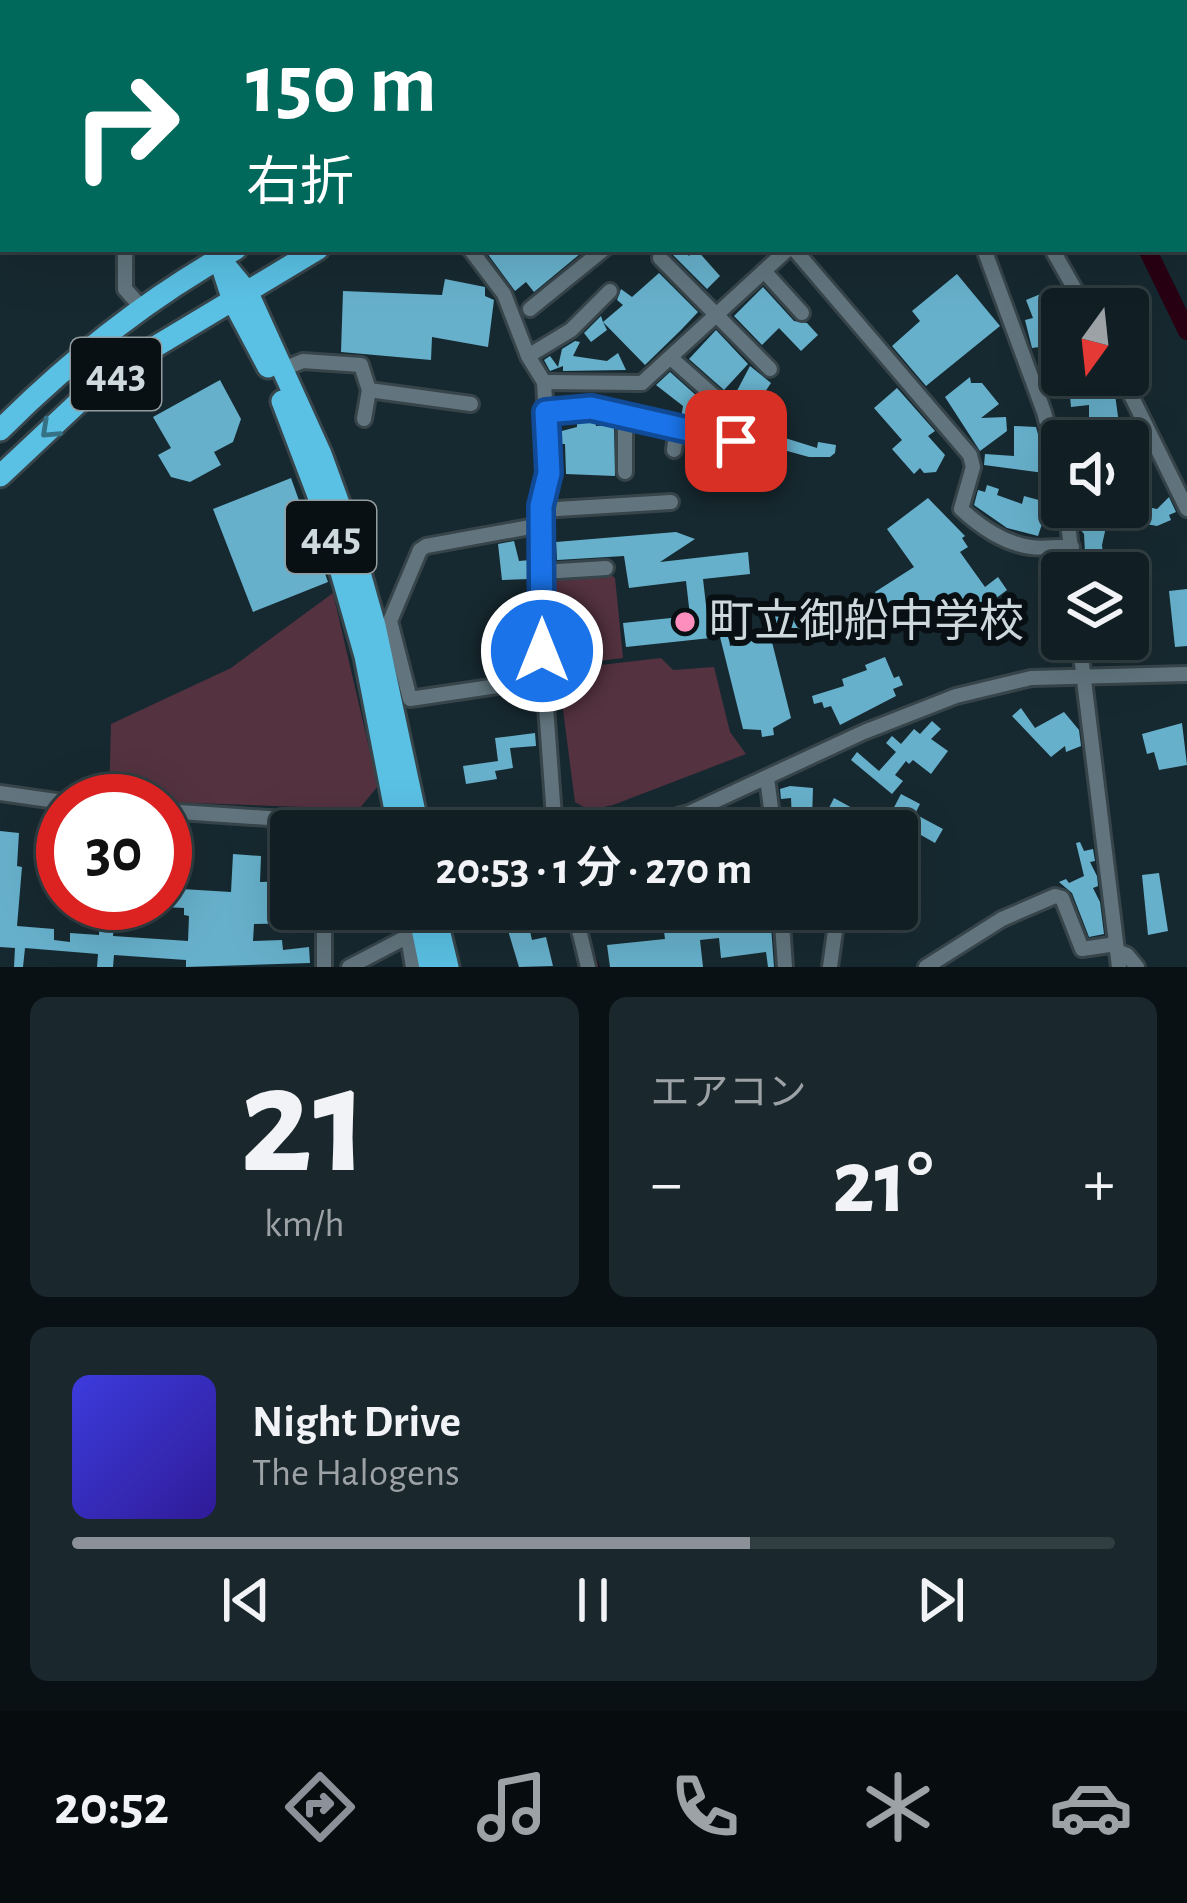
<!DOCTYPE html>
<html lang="ja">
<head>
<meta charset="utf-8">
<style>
	body { margin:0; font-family:"Alegreya Sans","Noto Sans JP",sans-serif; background:#1a272c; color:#f1f3f6; height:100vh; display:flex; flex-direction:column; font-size:45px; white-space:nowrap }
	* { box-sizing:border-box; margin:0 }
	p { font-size:39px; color:#9ca2a6 }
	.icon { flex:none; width:66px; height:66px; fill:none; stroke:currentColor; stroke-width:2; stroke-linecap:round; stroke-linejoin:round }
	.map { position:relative; height:967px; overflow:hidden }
	.panel { display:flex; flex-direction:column; gap:30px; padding:30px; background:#091114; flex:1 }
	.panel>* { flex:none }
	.guide { position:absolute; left:0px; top:0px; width:1188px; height:252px; box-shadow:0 12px 48px #0002,0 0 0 3px #303d41; background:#00695c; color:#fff; overflow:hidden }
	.needle { width:78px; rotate:195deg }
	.controls { position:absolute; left:1041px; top:288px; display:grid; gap:24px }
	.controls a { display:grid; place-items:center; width:108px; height:108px; border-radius:12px; background:#111f24; box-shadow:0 12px 48px #0002,0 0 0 3px #303d41; font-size:60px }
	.speed { position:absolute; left:36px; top:774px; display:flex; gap:24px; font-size:60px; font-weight:700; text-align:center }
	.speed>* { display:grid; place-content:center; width:156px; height:156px; border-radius:50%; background:#111f24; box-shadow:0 12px 48px #0002,0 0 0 3px #303d41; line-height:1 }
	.speed .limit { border:18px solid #d22; background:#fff; color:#111 }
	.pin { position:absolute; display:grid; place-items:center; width:102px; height:102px; color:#fff; margin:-51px; border-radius:24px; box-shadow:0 6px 18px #0006 }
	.me { position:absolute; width:132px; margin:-66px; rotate:0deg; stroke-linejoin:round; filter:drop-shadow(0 0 9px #0008) }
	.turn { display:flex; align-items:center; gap:42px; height:252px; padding:0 48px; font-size:54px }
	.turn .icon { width:156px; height:156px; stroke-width:2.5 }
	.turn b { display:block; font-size:84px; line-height:102px }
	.big { font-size:90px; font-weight:600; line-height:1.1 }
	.panel .widget { flex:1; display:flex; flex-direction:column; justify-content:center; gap:18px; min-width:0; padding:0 42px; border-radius:18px; background:#1a272c }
	.panel .dial { align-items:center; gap:0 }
	.dial b { font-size:156px; line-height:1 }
	.song { display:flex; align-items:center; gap:36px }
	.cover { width:144px; height:144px; border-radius:18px; background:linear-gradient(135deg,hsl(240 70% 55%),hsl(250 70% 35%)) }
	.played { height:12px; border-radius:6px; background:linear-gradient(90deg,#8c9099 65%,#303d41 65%) }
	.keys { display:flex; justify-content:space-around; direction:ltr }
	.heat { display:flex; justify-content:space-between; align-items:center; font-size:66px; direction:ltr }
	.panel .tiles { flex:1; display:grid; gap:30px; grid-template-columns:1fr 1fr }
	.widget:last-child { grid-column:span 2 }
	.trip { position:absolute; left:270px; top:810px; width:648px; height:120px; border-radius:12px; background:#111f24; box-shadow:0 12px 48px #0002,0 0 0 3px #303d41; font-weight:600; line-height:120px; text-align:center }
	.tabs { display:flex; height:192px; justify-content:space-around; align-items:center; background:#070c0e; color:#9ca2a6 }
	.tabs .icon { width:84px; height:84px }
	.tabs .active { color:#8c9099 }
	.tabs b { font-size:54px; color:#f1f3f6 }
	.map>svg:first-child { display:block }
	.green { fill:#543240 }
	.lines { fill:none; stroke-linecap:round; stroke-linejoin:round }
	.stream { stroke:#290013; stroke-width:3 }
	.river { stroke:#290013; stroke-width:18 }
	.building { fill:#67b0cb }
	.minor-casing { stroke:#37454b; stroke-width:20 }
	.highway-casing { stroke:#37454b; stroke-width:27 }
	.minor { stroke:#62757e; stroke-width:14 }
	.highway { stroke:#5ac1e5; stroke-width:21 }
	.oneway { stroke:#367186 }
	.route-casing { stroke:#114b97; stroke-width:30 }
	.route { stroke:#1a73e8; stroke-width:21 }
	.poi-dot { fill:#fe8ebd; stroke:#091013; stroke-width:4.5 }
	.labels { text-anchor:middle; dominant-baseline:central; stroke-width:12; stroke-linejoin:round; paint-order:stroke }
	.shield { fill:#091013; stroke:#939da0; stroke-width:3 }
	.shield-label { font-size:42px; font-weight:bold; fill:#ced9dd }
	.poi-label { font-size:45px; fill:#ced9dd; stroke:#091013; text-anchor:start }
</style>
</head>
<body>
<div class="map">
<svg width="1187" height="967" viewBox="0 0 1187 967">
	<rect width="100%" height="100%" fill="#172930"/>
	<g class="green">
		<path d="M607 572 615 578 623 658 561 666 553 579Z"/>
		<path d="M333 593 378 786 359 809 109 800 111 724 231 668Z"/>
		<path d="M661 658 673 670 714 667 730 732 746 754 613 805 589 810 575 802 559 679 566 669Z"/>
	</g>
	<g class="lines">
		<g class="stream">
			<path d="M585 816 636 812"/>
			<path d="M590 945 598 967"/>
		</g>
		<g class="river">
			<path d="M1142 3V0"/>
			<path d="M1147 249 1187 331"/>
		</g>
	</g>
	<g class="building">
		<path d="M484 249H586L534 292 526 282 515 291Z"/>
		<path d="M667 249H683L689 256 696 249 720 276 707 289Z"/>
		<path d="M659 273 698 312 681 330 645 365 603 322 607 330 591 342 584 333 601 316 603 322 623 305 617 300 621 289 632 297Z"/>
		<path d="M957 274 1000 326 926 386 892 346 920 321 912 311Z"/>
		<path d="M445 279 485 287V296L494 300 488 347 432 337 431 360 341 352 343 291 442 295Z"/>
		<path d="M1060 286 1073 309H1062V368H1057L1054 345 1032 348 1025 320 1033 318 1026 300Z"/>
		<path d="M763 287 794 321 807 323 818 335 801 351 779 328 762 345 734 316Z"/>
		<path d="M716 330 748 364 724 390 689 359Z"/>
		<path d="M575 341 580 342 573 356 607 361 618 353 626 370 563 371V366L550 371 544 360 550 356 558 367 562 349Z"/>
		<path d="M750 366 771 383 750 414 730 404Z"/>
		<path d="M670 372 708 406 703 412 817 448 818 442 836 445 835 453 830 457H809L780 449 772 439 681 418 683 406 656 385Z"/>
		<path d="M1081 375H1110L1114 387 1119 424 1097 436H1089V405L1071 407 1070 396 1081 395Z"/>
		<path d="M970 377 971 383H982L999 404 981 418 1006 417 1007 431 980 451 945 397Z"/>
		<path d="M220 380 241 419 233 442 214 452 221 465 190 482 171 477 158 455 171 448 153 417Z"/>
		<path d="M897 388 935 431 928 436 945 455 936 472 924 473 920 468 914 474 892 449 902 440 874 408Z"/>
		<path d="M590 419 595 421 596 426 614 425 615 476 566 474 565 444H559L558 432 577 427V421Z"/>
		<path d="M1014 426 1036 427 1046 464 1044 473 984 465 985 454 1014 456Z"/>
		<path d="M291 478 328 582 253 612 213 509Z"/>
		<path d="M987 485 999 489 997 495 1022 504 1024 496 1046 502 1044 508H1055L1056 516H1051L1049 523 1043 521 1038 536 1007 528 974 505 978 490 985 492Z"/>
		<path d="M1169 497 1176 512 1169 515 1171 520 1157 526 1130 521 1133 504 1157 509Z"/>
		<path d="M928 498 965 536 962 538 968 547 960 552 985 587 998 577 1007 590 995 599 1000 607 962 634 942 605 928 615 918 601 892 618 875 592 914 567 887 529Z"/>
		<path d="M1087 507H1106L1102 527H1106L1102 545 1105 573H1086L1084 534 1080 529Z"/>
		<path d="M676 532 695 539 660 562 748 552 750 574 703 579 707 614 726 612 730 646 765 638 758 610 791 604 797 626 808 622 812 631 772 642 791 718 773 728 774 735 762 737 761 730 743 729 720 637 626 647 623 623 690 616 686 581 629 588 624 556 557 560 556 542Z"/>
		<path d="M514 541 519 561 530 560V579L502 580 498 544Z"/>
		<path d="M1187 589V646L1175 647 1169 591Z"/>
		<path d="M885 657 894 678 899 676 903 685 893 689 896 696 840 725 831 706 824 708 822 702 814 704 812 696 844 686 842 679 867 670 865 665Z"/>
		<path d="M1021 708 1035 728 1064 712 1079 730 1081 746 1066 752 1065 746 1051 757 1012 716Z"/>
		<path d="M932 721 941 729 931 739 948 751 931 774 913 760 909 764 906 761 895 775 903 781 892 794 851 760 857 752 879 771 896 752 886 743 892 736 901 744 914 729 920 734Z"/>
		<path d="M1182 723 1187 765 1159 770 1154 752 1147 754 1142 734Z"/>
		<path d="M535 733 536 746 510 748 513 768 495 771 497 779 466 784 463 766 498 761 495 738Z"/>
		<path d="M790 786 813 788 812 820 792 821 791 798 781 799 780 789Z"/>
		<path d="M901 794 920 804 915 814 943 829 935 843 889 817Z"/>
		<path d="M834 798 874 820 868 831H856L826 814Z"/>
		<path d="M0 831 19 833 17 866 22 867 17 926 54 929V940L70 942V933L99 935 100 913 68 911 69 903H116L113 936 188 941 189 916 184 915V908L165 907V888L231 892 233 854 261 856 260 882 291 881V909H309V923L254 924 253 941 282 940 283 950 309 947 310 963 186 967V960L114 955 113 967H97L98 954 25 948 23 967H14L15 948 0 947Z"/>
		<path d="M1080 842 1084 851 1093 849 1095 861 1090 862 1097 876 1098 886 1093 888 1100 902 1104 934 1089 937 1072 893 1059 882 1066 879 1069 883 1084 876 1076 843Z"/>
		<path d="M1159 873 1168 931 1148 935 1142 875Z"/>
		<path d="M514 909H552L553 913 527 918 532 940 546 937 553 966 519 967 503 914Z"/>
		<path d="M661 909H689L690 917 715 914 714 909 770 912 774 967H768L766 952 721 958 719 938 700 940 703 967H610L607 945 665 939Z"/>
	</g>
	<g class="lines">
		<defs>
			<g id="minor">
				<path d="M69 0 71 3"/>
				<path d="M436 0 437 3"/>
				<path d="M569 0 571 3"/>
				<path d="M829 0 832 3"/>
				<path d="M917 3 919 0"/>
				<path d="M0 8 3 11"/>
				<path d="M0 106 3 109"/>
				<path d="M125 249V289L142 308"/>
				<path d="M470 249 504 294 528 356 544 382 549 473 541 506 542 651 555 831"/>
				<path d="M794 249 970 455 973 467 961 509C979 526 1005 544 1031 547 1043 549 1059 546 1072 547"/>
				<path d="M984 249 1044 412 1062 481"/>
				<path d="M1052 249 1086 309"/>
				<path d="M660 258 770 369"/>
				<path d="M764 271 802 313"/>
				<path d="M530 309 604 249"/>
				<path d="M528 356 571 330 610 291"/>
				<path d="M671 358 715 397"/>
				<path d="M283 369 303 361 361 365 369 390 471 404"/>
				<path d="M1121 375 1187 509"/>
				<path d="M544 382 642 383 788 249"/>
				<path d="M546 412 591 408 769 450"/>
				<path d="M364 419 369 390"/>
				<path d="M674 450 677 428"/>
				<path d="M625 472V416"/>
				<path d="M1066 507 1074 573"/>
				<path d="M541 510 671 502"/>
				<path d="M541 525 426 546 420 550 390 621 410 699 544 679"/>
				<path d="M543 572 606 568"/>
				<path d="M1079 639 1119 967"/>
				<path d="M767 778 774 831"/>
				<path d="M0 793 63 802"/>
				<path d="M165 811 460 831"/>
				<path d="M624 831 689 813 864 732 956 696 1031 678 1187 674"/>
				<path d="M574 909 588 967"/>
				<path d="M781 909 785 967"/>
				<path d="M437 922 464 909"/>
				<path d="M408 937 413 967"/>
				<path d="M1117 951 1127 955 1137 967"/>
				<path d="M324 967V909"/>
				<path d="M349 967 422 929"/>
				<path d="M830 967 836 924 845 909"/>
				<path d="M926 967 1002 919 1055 896 1062 898 1082 949 1116 944"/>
			</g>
			<g id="highway">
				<path d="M613 3 617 0"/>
				<path d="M638 3 642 0"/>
				<path d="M219 258 248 293 321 454 346 523 375 626 419 831"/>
				<path d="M223 270 233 301 268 367"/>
				<path d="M282 401 323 509 365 656 399 831"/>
				<path d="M0 430C70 360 149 297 236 249"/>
				<path d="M0 476 81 400 148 351 318 249"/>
				<path d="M418 909 430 967"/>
				<path d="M434 909 448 967"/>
			</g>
		</defs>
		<use href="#minor" class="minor-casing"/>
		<use href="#highway" class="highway-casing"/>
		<use href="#minor" class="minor"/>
		<use href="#highway" class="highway"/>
	</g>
	<defs><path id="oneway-chevron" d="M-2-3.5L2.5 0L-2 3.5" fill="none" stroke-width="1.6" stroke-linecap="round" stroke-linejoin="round" transform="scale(3)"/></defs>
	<use class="oneway" href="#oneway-chevron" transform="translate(49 430) rotate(137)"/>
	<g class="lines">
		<defs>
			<path id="route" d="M542 651 541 506 549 473 546 412 591 408 736 441"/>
		</defs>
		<use href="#route" class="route-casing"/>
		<use href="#route" class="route"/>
	</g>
	<circle class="poi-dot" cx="685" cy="622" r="12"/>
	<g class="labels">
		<g class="shield">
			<rect x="71" y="338" width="90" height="72" rx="9"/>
			<rect x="286" y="501" width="90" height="72" rx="9"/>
		</g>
		<g class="shield-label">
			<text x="116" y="374">443</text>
			<text x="331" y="537">445</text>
		</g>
		<g class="poi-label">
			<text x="709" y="622">町立御船中学校</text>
		</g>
	</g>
</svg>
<div class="controls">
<a><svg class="needle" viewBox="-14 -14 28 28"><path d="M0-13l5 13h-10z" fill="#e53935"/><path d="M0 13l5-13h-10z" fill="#9ca2a6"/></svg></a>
<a><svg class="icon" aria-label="sound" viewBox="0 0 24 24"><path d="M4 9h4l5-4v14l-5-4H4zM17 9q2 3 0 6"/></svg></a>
<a><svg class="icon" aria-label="layers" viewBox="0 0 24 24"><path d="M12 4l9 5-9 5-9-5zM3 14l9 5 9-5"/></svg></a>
</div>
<div class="speed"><div class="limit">30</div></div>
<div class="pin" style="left:736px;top:441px;background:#d93025"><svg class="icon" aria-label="arrive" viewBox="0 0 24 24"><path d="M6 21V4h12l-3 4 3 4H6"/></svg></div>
<svg class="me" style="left:542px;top:651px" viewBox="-20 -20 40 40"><circle r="17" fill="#1a73e8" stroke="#fff" stroke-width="3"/><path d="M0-11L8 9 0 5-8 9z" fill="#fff"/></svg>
<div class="trip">20:53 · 1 分 · 270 m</div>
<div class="guide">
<div class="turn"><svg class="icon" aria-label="right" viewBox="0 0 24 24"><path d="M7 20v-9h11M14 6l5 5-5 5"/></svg><div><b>150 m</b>右折</div></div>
</div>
</div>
<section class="panel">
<div class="tiles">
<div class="widget dial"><b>21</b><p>km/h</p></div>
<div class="widget"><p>エアコン</p>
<div class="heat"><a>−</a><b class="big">21°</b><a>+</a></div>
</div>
<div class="widget">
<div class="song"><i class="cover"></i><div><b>Night Drive</b><p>The Halogens</p></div></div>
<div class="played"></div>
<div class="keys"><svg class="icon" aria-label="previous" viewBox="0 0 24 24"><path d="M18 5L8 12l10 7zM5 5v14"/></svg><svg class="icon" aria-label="pause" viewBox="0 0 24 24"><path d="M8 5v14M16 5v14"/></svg><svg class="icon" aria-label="next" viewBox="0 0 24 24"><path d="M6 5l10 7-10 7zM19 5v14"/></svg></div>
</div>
</div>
</section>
<nav class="tabs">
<b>20:52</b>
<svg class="icon active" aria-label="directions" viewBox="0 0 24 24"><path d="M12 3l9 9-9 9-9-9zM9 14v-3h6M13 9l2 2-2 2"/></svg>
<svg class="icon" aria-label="music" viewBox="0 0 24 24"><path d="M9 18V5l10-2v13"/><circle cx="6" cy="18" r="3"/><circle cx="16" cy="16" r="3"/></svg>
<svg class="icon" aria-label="phone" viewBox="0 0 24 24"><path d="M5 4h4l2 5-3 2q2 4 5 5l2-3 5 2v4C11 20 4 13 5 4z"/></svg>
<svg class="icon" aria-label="climate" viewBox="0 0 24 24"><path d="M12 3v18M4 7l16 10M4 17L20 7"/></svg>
<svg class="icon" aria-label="car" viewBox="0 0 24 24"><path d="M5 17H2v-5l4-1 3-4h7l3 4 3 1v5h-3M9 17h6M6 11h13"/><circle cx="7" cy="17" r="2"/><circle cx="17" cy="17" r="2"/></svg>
</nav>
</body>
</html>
